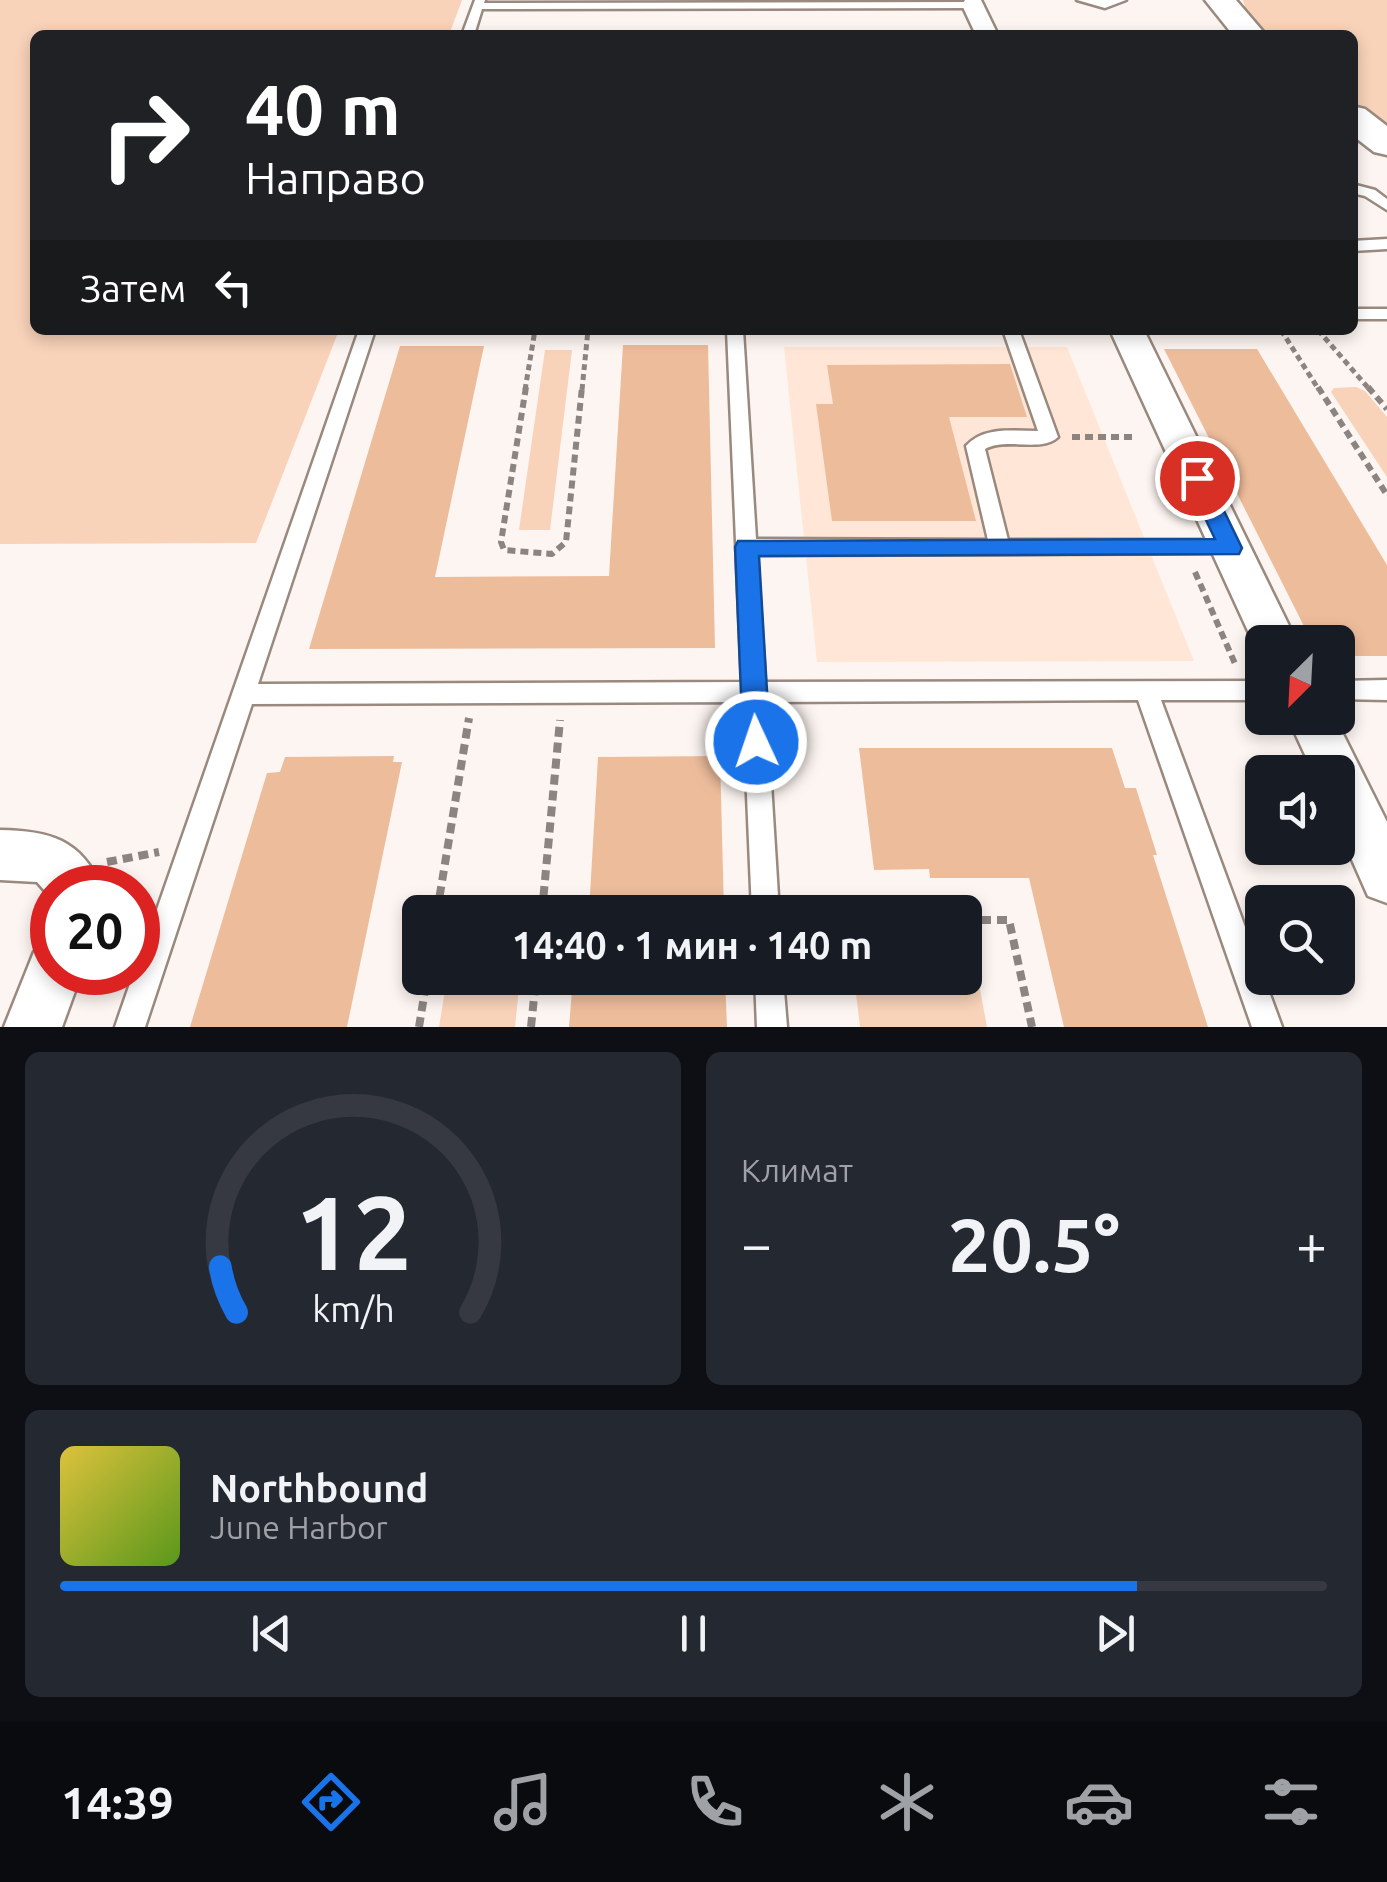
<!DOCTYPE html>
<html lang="ru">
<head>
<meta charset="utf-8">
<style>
	body { margin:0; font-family:Ubuntu,sans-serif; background:#242831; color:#f1f3f6; height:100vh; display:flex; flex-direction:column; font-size:38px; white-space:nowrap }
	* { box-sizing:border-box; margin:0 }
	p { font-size:32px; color:#9ea1a6 }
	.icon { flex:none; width:55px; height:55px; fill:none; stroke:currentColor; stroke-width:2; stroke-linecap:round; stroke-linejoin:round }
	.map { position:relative; height:1027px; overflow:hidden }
	.details { display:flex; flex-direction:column; gap:25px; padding:25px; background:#0d0f14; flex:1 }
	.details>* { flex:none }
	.guide { position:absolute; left:30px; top:30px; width:1328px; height:305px; border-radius:15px; box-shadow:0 5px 15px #0003; background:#202124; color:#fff; overflow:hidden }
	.needle { width:65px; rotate:204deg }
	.buttons { position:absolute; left:1245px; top:625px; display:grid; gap:20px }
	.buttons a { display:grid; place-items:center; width:110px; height:110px; border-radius:15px; background:#171b24; box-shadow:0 5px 15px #0003; font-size:50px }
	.speed { position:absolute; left:30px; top:865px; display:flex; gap:20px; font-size:50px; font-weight:700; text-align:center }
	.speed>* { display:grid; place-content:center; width:130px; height:130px; border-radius:50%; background:#171b24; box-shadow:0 5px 15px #0003; line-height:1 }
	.speed .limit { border:15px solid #d22; background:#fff; color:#111 }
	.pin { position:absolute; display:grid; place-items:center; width:85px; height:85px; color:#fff; margin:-42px; border:5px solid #fff; border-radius:50%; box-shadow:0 2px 10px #0007 }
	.me { position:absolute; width:110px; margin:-55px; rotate:357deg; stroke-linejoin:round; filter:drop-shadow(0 0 8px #0008) }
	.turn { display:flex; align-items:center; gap:35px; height:210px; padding:0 50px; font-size:45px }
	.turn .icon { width:130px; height:130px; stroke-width:2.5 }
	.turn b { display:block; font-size:70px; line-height:85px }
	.then { display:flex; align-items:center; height:95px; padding:0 50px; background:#0003; gap:20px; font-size:38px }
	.big { font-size:75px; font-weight:600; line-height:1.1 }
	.details .card { flex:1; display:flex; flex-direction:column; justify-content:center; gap:15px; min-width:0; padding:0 35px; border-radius:15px; background:#242831 }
	.details .dial { align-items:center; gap:0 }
	.dial svg { height:260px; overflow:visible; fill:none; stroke:#363941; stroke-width:7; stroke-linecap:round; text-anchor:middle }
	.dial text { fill:#f1f3f6; stroke:none }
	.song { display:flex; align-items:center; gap:30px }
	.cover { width:120px; height:120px; border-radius:15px; background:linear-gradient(135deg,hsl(50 70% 55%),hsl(90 70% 35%)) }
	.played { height:10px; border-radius:5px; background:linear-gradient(90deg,#1a73e8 85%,#363941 85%) }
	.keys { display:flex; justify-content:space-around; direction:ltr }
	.heat { display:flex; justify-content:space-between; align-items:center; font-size:55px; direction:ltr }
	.details .tiles { flex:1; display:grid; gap:25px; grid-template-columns:1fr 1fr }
	.card:last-child { grid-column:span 2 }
	.trip { position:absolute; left:402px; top:895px; width:580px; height:100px; border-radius:15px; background:#171b24; box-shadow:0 5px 15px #0003; font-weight:600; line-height:100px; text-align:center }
	.tabs { display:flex; height:160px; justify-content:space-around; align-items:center; background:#090b0e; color:#9ea1a6 }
	.tabs .icon { width:70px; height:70px }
	.tabs .selected { color:#1a73e8 }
	.tabs b { font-size:45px; color:#f1f3f6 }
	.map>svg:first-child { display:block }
	.built { fill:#ffe6d6 }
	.green { fill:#f8d2b9 }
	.building { fill:#edbc9b }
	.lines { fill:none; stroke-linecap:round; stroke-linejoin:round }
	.lane-casing { stroke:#99897e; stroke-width:5 }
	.street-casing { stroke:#99897e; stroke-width:5 }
	.secondary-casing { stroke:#99897e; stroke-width:5 }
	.path-far2 { stroke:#8b8480; stroke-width:5; stroke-dasharray:6 4; stroke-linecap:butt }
	.path-far1 { stroke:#8b8480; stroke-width:6; stroke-dasharray:8 5; stroke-linecap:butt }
	.path { stroke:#8b8480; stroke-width:8; stroke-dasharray:10 6; stroke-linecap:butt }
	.lane { fill:#fff; fill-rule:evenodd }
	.street { fill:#fff; fill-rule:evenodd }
	.secondary { fill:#fff; fill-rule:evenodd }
	.route { fill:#1a73e8; stroke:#114b97; stroke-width:2.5 }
</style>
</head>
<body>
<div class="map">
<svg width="1387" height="1027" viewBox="0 0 1387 1027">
	<rect width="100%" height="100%" fill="#fdf5f1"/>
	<path class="built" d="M784 347H1067L1194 661 817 662Z"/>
	<g class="green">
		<path d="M0 0H462L449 35H35V330H339L256 543 0 544Z"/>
		<path d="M1243 0H1387V129L1353 103 1352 35H1264L1248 17Z"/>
		<path d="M545 350H572L550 530H519Z"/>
		<path d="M1356 387 1365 391 1387 417V477L1331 392 1334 388Z"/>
		<path d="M965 941H971L987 1027H860L854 978H965Z"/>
		<path d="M447 978H520L515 1027H439Z"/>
	</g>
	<g class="building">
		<path d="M623 345H708L715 648 309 649 400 346H484L435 577 609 576Z"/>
		<path d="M1164 349H1257L1387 565V656H1338V642H1312Z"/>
		<path d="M1010 364 1027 417H949L976 521H832L816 404H833L827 365Z"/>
		<path d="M859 748H1112L1125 788H1136L1157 855H1153L1208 1027H1064L1029 878H930L929 869 874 870Z"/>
		<path d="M394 756 393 762H402L347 1027H190L267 773 280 772 285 757Z"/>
		<path d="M720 756 724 912H589L598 757Z"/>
		<path d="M573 978H725L727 1027H569Z"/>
	</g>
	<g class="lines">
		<defs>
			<g id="lane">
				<path d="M475 0H485L484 3 973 2 978 5 973 8 482 9 474 35H462Z"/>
				<path d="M1077 0H1126L1105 8Z"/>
				<path d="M1352 184 1375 190 1387 199V210L1365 196 1352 193Z"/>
				<path d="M1387 239V249L1352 251V241Z"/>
				<rect x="1352" y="309" width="35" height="10"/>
				<path d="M359 330H375L258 684 742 682 727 330H743L756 539 988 540 966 446C984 426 1012 431 1038 431L1003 330H1019L1058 437C1041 453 1007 437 985 449L1008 540H1230L1237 543 1240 548 1237 553 757 555 765 682 1262 681V700H1161L1282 1027H1252L1138 700 766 702 779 912H752L743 702 252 704 145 1027H115L134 972H138V964Z"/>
				<path d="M1387 680V700L1338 699V681Z"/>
				<path d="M755 978H783L787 1027H757Z"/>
			</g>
			<g id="street">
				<path d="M965 0H981L998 35H976L962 5Z"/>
				<path d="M1110 330H1144L1297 642H1262V656L1259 655Z"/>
				<path d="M1288 718H1335L1387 822V903L1368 896 1338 828V772H1313Z"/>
				<path d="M0 830C50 831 81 839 102 888H52V899L37 882 0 880Z"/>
				<path d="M52 944V972H82L62 1027H4L34 952Z"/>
			</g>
			<g id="secondary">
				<path d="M1205 0H1236L1266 35H1233Z"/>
				<path d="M1352 106 1365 109 1387 126V155L1374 152 1352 135Z"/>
			</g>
		</defs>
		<use href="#lane" class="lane-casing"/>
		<use href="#street" class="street-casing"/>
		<use href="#secondary" class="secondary-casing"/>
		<g class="path-far2">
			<path d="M1281 330 1319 390"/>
			<path d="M1318 330 1370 390"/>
			<path d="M525 390 535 330"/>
			<path d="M582 390 588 330"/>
		</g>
		<g class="path-far1">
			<path d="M526 387 501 542 504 550 552 554 566 542 582 387"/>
			<path d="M1318 387 1387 495"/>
			<path d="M1368 387 1387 409"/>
			<path d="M1072 437H1136"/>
			<path d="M1195 572 1236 666"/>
		</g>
		<g class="path">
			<path d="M107 862 159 852"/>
			<path d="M437 912 469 718"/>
			<path d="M542 912 560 720"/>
			<path d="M965 920H1009L1032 1027"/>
			<path d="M419 1027 427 978"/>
			<path d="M531 1027 536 978"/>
		</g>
		<use href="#lane" class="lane"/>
		<use href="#street" class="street"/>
		<use href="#secondary" class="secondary"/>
	</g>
	<path class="route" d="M1197 470 1208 478 1242 548 1239 554 759 556 770 742 766 750 756 753 747 750 743 742 735 547 738 541 1215 539 1186 478Z"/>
</svg>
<div class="buttons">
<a><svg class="needle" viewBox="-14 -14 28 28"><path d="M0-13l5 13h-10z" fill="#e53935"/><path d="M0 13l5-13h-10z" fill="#9ea1a6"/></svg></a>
<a><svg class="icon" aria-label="sound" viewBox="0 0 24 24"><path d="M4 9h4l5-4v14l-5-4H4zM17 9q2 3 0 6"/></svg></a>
<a><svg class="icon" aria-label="search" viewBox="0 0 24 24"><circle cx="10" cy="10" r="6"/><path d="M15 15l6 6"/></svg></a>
</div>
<div class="speed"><div class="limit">20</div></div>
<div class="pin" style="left:1197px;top:478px;background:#d93025"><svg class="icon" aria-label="arrive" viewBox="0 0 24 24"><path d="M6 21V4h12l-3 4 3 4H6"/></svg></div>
<svg class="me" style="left:756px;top:742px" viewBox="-20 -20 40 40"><circle r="17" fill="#1a73e8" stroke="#fff" stroke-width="3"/><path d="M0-11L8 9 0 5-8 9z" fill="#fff"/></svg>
<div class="trip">14:40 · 1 мин · 140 m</div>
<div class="guide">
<div class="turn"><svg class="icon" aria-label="right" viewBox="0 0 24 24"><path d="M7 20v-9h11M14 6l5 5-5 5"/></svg><div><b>40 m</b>Направо</div></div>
<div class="then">Затем<svg class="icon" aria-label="left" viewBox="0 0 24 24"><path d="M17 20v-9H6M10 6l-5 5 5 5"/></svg></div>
</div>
</div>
<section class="details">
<div class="tiles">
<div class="card dial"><svg viewBox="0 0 100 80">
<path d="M14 69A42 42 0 1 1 86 69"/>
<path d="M14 69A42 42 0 0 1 9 55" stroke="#1a73e8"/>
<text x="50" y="56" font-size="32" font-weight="700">12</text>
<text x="50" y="72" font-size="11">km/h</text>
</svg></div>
<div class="card"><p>Климат</p>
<div class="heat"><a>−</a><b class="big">20.5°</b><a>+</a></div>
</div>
<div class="card">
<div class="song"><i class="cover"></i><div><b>Northbound</b><p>June Harbor</p></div></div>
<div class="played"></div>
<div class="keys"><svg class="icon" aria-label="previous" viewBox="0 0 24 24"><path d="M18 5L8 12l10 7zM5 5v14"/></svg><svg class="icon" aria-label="pause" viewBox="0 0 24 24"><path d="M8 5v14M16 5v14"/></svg><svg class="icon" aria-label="next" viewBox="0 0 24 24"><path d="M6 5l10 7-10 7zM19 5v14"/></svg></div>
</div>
</div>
</section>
<nav class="tabs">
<b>14:39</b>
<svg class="icon selected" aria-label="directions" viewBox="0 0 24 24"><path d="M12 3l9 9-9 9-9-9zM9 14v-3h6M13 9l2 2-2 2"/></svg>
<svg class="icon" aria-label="music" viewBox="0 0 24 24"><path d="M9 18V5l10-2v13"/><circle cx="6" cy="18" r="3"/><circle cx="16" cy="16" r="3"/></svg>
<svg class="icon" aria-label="phone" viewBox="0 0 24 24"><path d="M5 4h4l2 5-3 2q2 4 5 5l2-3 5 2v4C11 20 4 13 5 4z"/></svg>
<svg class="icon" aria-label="climate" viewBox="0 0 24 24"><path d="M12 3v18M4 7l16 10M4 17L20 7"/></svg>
<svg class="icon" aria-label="car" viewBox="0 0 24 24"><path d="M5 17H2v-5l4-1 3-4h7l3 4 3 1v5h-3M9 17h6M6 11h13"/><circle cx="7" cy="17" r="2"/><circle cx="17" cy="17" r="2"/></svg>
<svg class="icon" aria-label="filters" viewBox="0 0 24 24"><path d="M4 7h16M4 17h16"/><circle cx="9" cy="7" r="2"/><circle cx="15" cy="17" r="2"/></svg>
</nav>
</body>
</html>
